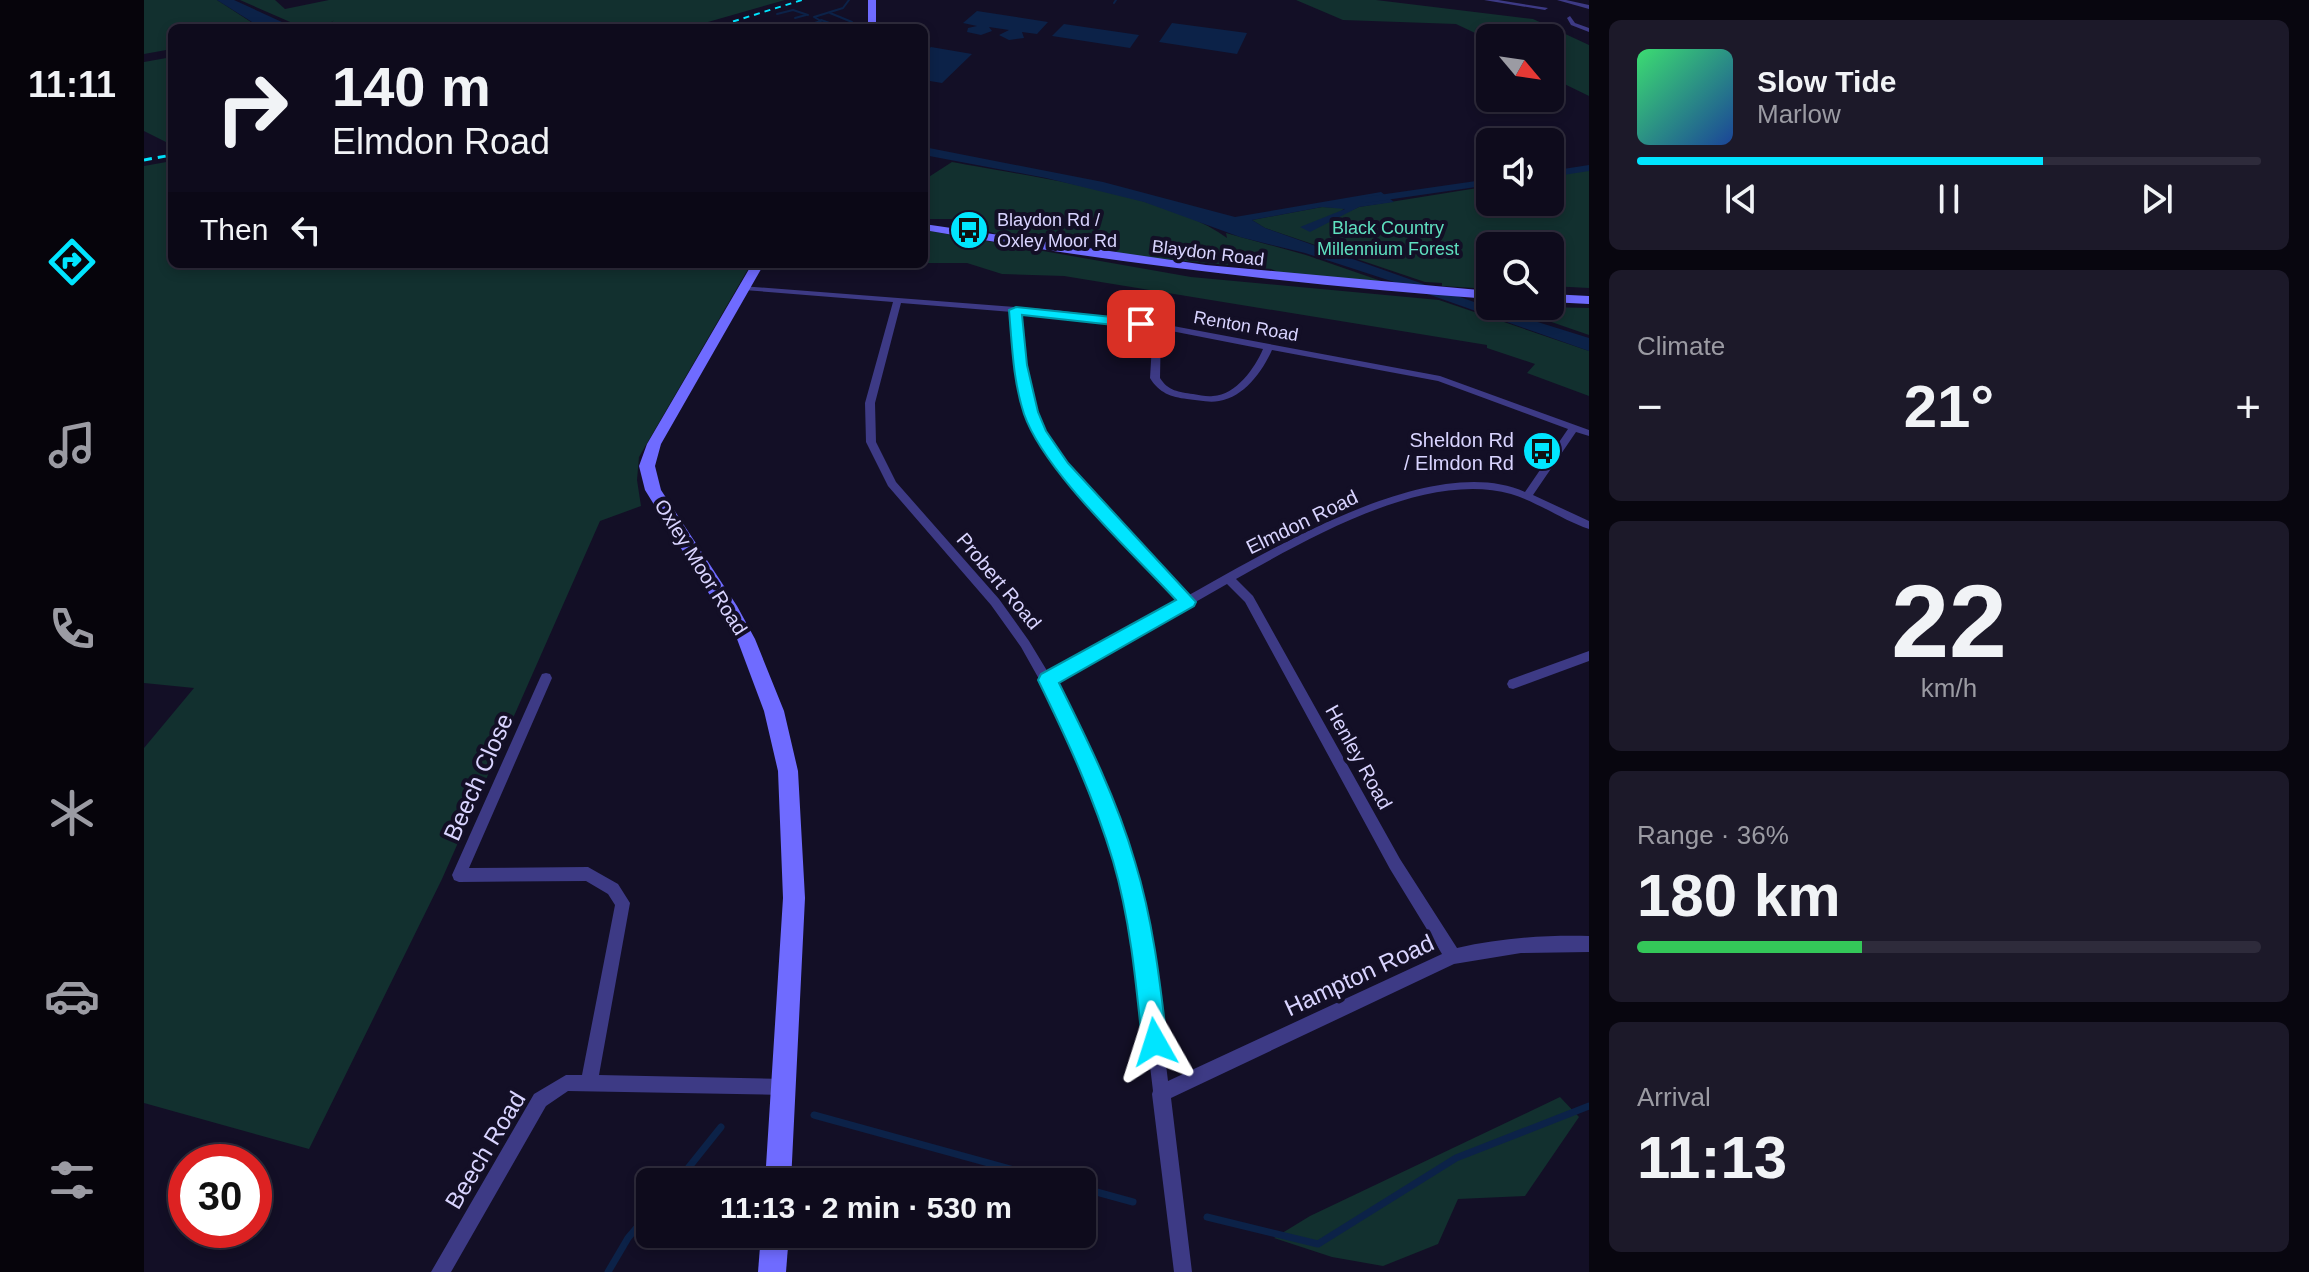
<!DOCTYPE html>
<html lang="en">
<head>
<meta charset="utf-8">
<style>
	body { margin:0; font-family:Arial,sans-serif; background:#1c1929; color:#f1f3f6; height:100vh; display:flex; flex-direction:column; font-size:30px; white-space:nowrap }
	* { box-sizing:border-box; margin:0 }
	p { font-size:26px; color:#9b9ba3 }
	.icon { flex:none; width:44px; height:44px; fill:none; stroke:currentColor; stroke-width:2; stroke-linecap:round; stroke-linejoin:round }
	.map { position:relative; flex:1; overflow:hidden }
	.details { display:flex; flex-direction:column; gap:20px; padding:20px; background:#08060f; width:720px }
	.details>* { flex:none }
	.top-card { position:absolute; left:24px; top:24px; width:760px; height:244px; border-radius:12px; box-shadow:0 4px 12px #0003,0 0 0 2px #2e2b3b; background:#0e0b1c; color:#f1f3f6; overflow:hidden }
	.needle { width:52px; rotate:119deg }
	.controls { position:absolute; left:1332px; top:24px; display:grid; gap:16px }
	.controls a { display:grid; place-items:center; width:88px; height:88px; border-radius:12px; background:#0e0b1c; box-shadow:0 4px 12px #0003,0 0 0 2px #2e2b3b; font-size:40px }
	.speed { position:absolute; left:24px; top:1144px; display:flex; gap:16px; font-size:40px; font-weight:700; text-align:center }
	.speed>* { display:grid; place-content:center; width:104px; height:104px; border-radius:50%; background:#0e0b1c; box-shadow:0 4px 12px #0003,0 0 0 2px #2e2b3b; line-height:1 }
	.speed .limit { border:12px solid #d22; background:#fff; color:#111 }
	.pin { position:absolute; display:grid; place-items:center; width:68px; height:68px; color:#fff; margin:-34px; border-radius:16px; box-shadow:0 4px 12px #0006 }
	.me { position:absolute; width:88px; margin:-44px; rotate:354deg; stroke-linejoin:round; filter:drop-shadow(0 0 6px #0008) }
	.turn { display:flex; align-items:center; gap:28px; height:168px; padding:0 32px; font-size:36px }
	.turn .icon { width:104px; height:104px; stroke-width:2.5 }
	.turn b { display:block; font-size:56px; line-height:68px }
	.then { display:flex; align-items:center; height:76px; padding:0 32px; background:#0003; gap:16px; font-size:30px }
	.big { font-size:60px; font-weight:700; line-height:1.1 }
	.details .tile { flex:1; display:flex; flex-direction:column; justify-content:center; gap:12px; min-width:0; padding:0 28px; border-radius:12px; background:#1c1929 }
	.details .dial { align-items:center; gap:0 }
	.dial b { font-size:104px; line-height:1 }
	.song { display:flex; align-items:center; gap:24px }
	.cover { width:96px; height:96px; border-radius:12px; background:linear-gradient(135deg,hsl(140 70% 55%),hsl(220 70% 35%)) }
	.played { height:8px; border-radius:4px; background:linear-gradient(90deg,#00e5ff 65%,#2e2b3b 65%) }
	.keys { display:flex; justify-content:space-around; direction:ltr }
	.heat { display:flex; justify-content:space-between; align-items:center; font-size:44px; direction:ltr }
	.charge { height:12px; border-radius:6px; background:linear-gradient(90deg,#34c759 36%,#2e2b3b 0) }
	.trip { position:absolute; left:492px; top:1168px; width:460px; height:80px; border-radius:12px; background:#0e0b1c; box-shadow:0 4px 12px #0003,0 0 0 2px #2e2b3b; font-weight:700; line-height:80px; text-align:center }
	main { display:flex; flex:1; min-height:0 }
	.dock { display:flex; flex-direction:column; width:144px; justify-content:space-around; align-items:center; background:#06040b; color:#9b9ba3 }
	.dock .icon { width:56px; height:56px }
	.dock .current { color:#00e5ff }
	.dock b { font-size:36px; color:#f1f3f6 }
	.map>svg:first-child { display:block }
	.green { fill:#12302f }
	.water { fill:#0c2248 }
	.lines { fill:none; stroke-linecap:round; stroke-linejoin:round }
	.stream-far1 { stroke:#0c2248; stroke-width:2 }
	.stream { stroke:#0c2248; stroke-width:7 }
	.canal { fill:#0c2248; fill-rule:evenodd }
	.street { fill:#3d3a85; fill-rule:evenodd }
	.secondary { fill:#6f6bff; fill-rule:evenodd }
	.rail-far1 { stroke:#00e5ff; stroke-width:2; stroke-dasharray:6 5; stroke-linecap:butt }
	.rail { stroke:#00e5ff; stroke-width:3; stroke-dasharray:8 6; stroke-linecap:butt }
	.route { fill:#00e5ff; stroke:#0095a6; stroke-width:2 }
	.labels { text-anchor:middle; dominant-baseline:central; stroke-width:8; stroke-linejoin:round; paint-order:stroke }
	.far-poi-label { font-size:18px; fill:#d9d4ff; stroke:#130f26; text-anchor:start }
	.far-park-label { font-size:18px; fill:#5fe0c0; stroke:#130f26 }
	.far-street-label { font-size:18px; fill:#d9d4ff; stroke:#130f26 }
	.poi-label { font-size:20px; fill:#d9d4ff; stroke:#130f26; text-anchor:end }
	.street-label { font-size:20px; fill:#d9d4ff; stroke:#130f26 }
	.near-street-label { font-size:24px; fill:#d9d4ff; stroke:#130f26 }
</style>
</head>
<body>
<main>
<nav class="dock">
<b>11:11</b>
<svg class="icon current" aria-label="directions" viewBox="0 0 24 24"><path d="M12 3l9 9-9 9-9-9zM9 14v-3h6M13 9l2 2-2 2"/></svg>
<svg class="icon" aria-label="music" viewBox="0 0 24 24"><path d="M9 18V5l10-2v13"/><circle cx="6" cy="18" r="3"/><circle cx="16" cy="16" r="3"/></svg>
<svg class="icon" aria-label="phone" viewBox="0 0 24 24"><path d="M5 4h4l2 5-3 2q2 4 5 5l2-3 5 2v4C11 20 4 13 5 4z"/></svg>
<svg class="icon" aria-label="climate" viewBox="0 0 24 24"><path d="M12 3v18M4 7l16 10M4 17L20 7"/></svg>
<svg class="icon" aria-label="car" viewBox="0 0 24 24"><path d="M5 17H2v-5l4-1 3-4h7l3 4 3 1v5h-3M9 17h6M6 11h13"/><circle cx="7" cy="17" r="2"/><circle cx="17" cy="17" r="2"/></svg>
<svg class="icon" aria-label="filters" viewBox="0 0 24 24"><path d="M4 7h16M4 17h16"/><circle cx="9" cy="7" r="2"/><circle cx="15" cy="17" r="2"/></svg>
</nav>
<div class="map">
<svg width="1445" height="1272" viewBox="0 0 1445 1272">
	<rect width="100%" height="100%" fill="#130f26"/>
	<g class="green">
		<path d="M0 0H73L110 24 103 28H28V49L0 54Z"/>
		<path d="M96 0H131L141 9 185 0H641L543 28H182L190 20 180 28H160Z"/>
		<path d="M1152 0H1232L1389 19 1445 45V96L1406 77V38L1346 40 1312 24 1199 20Z"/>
		<path d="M28 57V145L0 131V62Z"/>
		<path d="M28 161V264H607L495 457 493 480 497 506 456 521 298 879 165 1149 0 1103V748L50 688 0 683V166Z"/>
		<path d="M808 162C883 176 1025 195 1083 238L1082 233 1162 255 1243 283 1142 275 1127 269 977 255C948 233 933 241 900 242 875 243 843 232 821 222L826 219H780V180Z"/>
		<path d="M1445 170V288L1406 286V246H1346V289L1298 286V283L1281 282 1121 228 1108 220 1178 207 1201 208 1187 219 1215 207 1346 186V202H1406V176Z"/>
		<path d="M780 230 1047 277 1295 300 1445 351V396L1383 373 1391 364 1343 348V345L920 276 858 274 823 263H780Z"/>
		<path d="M1361 306 1445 308V335Z"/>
		<path d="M1416 1097 1435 1117 1381 1196 1314 1199 1294 1244 1239 1266 1188 1257 1130 1238 1166 1216Z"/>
	</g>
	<g class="water">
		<path d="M73 0H90L151 28H103L108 22Z"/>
		<path d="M833 11 904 22 893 34 878 32 880 38 865 40 855 35 865 30 845 27 848 31 837 35 823 32 824 28 833 26 819 23Z"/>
		<path d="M1028 23 1103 33 1093 54 1015 42Z"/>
		<path d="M920 24 995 35 986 48 908 36Z"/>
		<path d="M787 47 828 54 798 83 780 80V53Z"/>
		<path d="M780 147 959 182 1091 217 1237 192 1250 202 1215 207 1166 232 1156 227 1201 209 1178 207 1108 220 1121 228 1333 303 1445 338V351L1244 280 1161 253 1096 237 1000 202 902 178 780 155Z"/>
	</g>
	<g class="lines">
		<g class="stream-far1">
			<path d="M970 3 972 0"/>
			<path d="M686 13 708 22 693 28"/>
			<path d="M633 14 649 10 664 15"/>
			<path d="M651 18 662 15"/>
			<path d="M677 20 691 25 685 28"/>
			<path d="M664 25 677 21 670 17 699 8 705 0"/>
		</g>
		<g class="stream">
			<path d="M670 1115 914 1182"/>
			<path d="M533 1182 577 1127"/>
			<path d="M938 1188 989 1202"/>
			<path d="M1063 1217 1174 1244 1312 1158 1445 1106"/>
			<path d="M464 1272 484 1238 506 1212"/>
		</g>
		<g class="canal">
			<path d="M1445 165V171L1406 177V171Z"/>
			<path d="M1346 179V185L1221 203 1216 200 1221 197Z"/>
		</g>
		<g class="street">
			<path d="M1340 0H1354L1404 8 1401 10Z"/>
			<path d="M1413 0H1422L1445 5V9Z"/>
			<path d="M1426 16 1431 23 1445 28V32L1427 25 1423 18Z"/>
			<path d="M597 286 911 310 1013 323 1296 376 1445 430V436L1432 432 1389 495 1445 521V529C1418 520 1394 502 1367 494 1282 470 1165 538 1092 579L1109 596 1256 859 1313 948C1357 938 1400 935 1445 936V952L1377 953 1310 964 1027 1098 1048 1272H1030L1008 1094 1009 1091 994 965 974 863 950 792 927 736 877 647 847 605 744 486 722 442 721 403 749 302 600 290 596 288ZM757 303 868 312 871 365 882 412 890 432 915 468 1036 601 905 674 885 641 855 599 752 482 732 442 731 403ZM876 313 1009 328 1006 378C1015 393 1027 397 1043 399 1053 400 1065 403 1075 401 1100 397 1118 372 1128 350L1294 381 1424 429 1381 492C1289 450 1125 551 1045 595L923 464 900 432 892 412 881 365ZM1017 329 1119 349C1111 368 1092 395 1069 396 1063 397 1056 395 1049 394 1035 392 1024 391 1016 378ZM1083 584 1101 602 1246 869 1298 954 1024 1081 1010 965 988 863 964 792 940 734 910 683Z"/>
			<path d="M1445 651V661L1369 689 1365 688 1363 684 1365 680Z"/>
			<path d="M402 673 406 674 408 678 325 868 444 867 474 884 486 903 455 1075 641 1079 647 1081 649 1087 647 1093 641 1095 424 1091 402 1106 307 1272H287L390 1094 422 1075H438L471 905 464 894 442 881 315 882 310 880 308 875 396 678 398 674Z"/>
		</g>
		<g class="secondary">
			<rect x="724" y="0" width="8" height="28"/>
			<path d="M780 224 1062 265 1346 291V299C1156 285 968 263 780 230Z"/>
			<path d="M608 264H620L517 444 511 466 517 490 593 606 611 639 640 711 654 771 661 898 647 1182H621L639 898 634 771 620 711 593 639 501 490 495 466 503 444Z"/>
			<path d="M1406 294 1445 296V304L1406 302Z"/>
			<path d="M617 1234H645L642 1272H614Z"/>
		</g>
		<path class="rail-far1" d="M568 28 658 0"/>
		<path class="rail" d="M0 160 28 155"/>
	</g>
	<path class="route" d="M872 307 997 320 1003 324 997 328 878 315 883 365 894 412 902 431 924 463 1052 602 1050 606 915 683C944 741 973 800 991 862 1009 920 1016 982 1023 1042L1019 1051 1011 1055 1002 1051 998 1042C992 982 986 919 969 861 950 798 923 739 894 680L897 674 1032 600C989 553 900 472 880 414 869 381 868 345 865 310Z"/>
	<defs>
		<symbol id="bus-disc" viewBox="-11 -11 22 22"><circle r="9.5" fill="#00e5ff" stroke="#130f26"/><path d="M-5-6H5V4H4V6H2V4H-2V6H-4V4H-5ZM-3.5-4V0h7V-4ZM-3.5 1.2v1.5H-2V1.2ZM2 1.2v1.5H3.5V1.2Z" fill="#111"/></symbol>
	</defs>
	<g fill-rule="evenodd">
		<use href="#bus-disc" x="803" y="208" width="44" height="44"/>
		<use href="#bus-disc" x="1376" y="429" width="44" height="44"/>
	</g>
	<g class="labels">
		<g class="far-poi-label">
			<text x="853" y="220">Blaydon Rd /<tspan x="853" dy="21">Oxley Moor Rd</tspan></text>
		</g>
		<g class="far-park-label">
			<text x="1244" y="228">Black Country<tspan x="1244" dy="21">Millennium Forest</tspan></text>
		</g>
		<g class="far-street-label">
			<text transform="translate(1064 253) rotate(7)">Blaydon Road</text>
			<text transform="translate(1102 326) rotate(10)">Renton Road</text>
		</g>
		<g class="poi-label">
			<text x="1370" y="440">Sheldon Rd<tspan x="1370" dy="23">/ Elmdon Rd</tspan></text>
		</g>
		<g class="street-label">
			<text transform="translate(1158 522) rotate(-26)">Elmdon Road</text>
			<text transform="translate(557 567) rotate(58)">Oxley Moor Road</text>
			<text transform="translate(855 581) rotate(50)">Probert Road</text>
			<text transform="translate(1215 757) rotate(61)">Henley Road</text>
		</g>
		<g class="near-street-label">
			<text transform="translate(334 777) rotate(-66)">Beech Close</text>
			<text transform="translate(1215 975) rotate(-25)">Hampton Road</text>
			<text transform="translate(341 1150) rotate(-59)">Beech Road</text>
		</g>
	</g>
</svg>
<div class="controls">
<a><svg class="needle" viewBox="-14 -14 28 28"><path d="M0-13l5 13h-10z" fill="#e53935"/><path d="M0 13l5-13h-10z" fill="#9b9ba3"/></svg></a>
<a><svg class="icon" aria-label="sound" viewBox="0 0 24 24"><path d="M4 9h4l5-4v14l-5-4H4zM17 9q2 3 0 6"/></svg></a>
<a><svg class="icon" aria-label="search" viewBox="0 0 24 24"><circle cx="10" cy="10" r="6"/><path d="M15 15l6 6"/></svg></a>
</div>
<div class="speed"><div class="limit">30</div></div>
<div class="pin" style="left:997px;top:324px;background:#d93025"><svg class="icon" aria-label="arrive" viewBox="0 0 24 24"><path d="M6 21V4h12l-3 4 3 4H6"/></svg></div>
<svg class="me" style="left:1011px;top:1042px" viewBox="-20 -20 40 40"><path d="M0-17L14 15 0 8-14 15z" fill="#00e5ff" stroke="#fff" stroke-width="4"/></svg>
<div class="trip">11:13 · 2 min · 530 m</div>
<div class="top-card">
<div class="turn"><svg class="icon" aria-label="right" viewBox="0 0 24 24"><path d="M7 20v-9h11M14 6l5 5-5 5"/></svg><div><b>140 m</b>Elmdon Road</div></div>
<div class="then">Then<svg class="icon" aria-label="left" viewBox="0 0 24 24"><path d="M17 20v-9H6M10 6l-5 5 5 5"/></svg></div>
</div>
</div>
<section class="details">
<div class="tile">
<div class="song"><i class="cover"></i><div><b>Slow Tide</b><p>Marlow</p></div></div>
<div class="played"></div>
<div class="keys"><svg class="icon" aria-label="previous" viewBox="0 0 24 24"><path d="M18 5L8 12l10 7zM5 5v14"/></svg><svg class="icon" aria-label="pause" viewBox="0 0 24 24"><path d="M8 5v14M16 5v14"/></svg><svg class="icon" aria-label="next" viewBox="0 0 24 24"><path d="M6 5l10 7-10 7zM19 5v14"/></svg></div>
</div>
<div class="tile"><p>Climate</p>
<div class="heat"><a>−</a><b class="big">21°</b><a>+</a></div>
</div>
<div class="tile dial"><b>22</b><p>km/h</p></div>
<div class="tile"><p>Range · 36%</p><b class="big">180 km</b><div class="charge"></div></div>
<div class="tile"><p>Arrival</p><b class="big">11:13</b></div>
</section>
</main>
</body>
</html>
